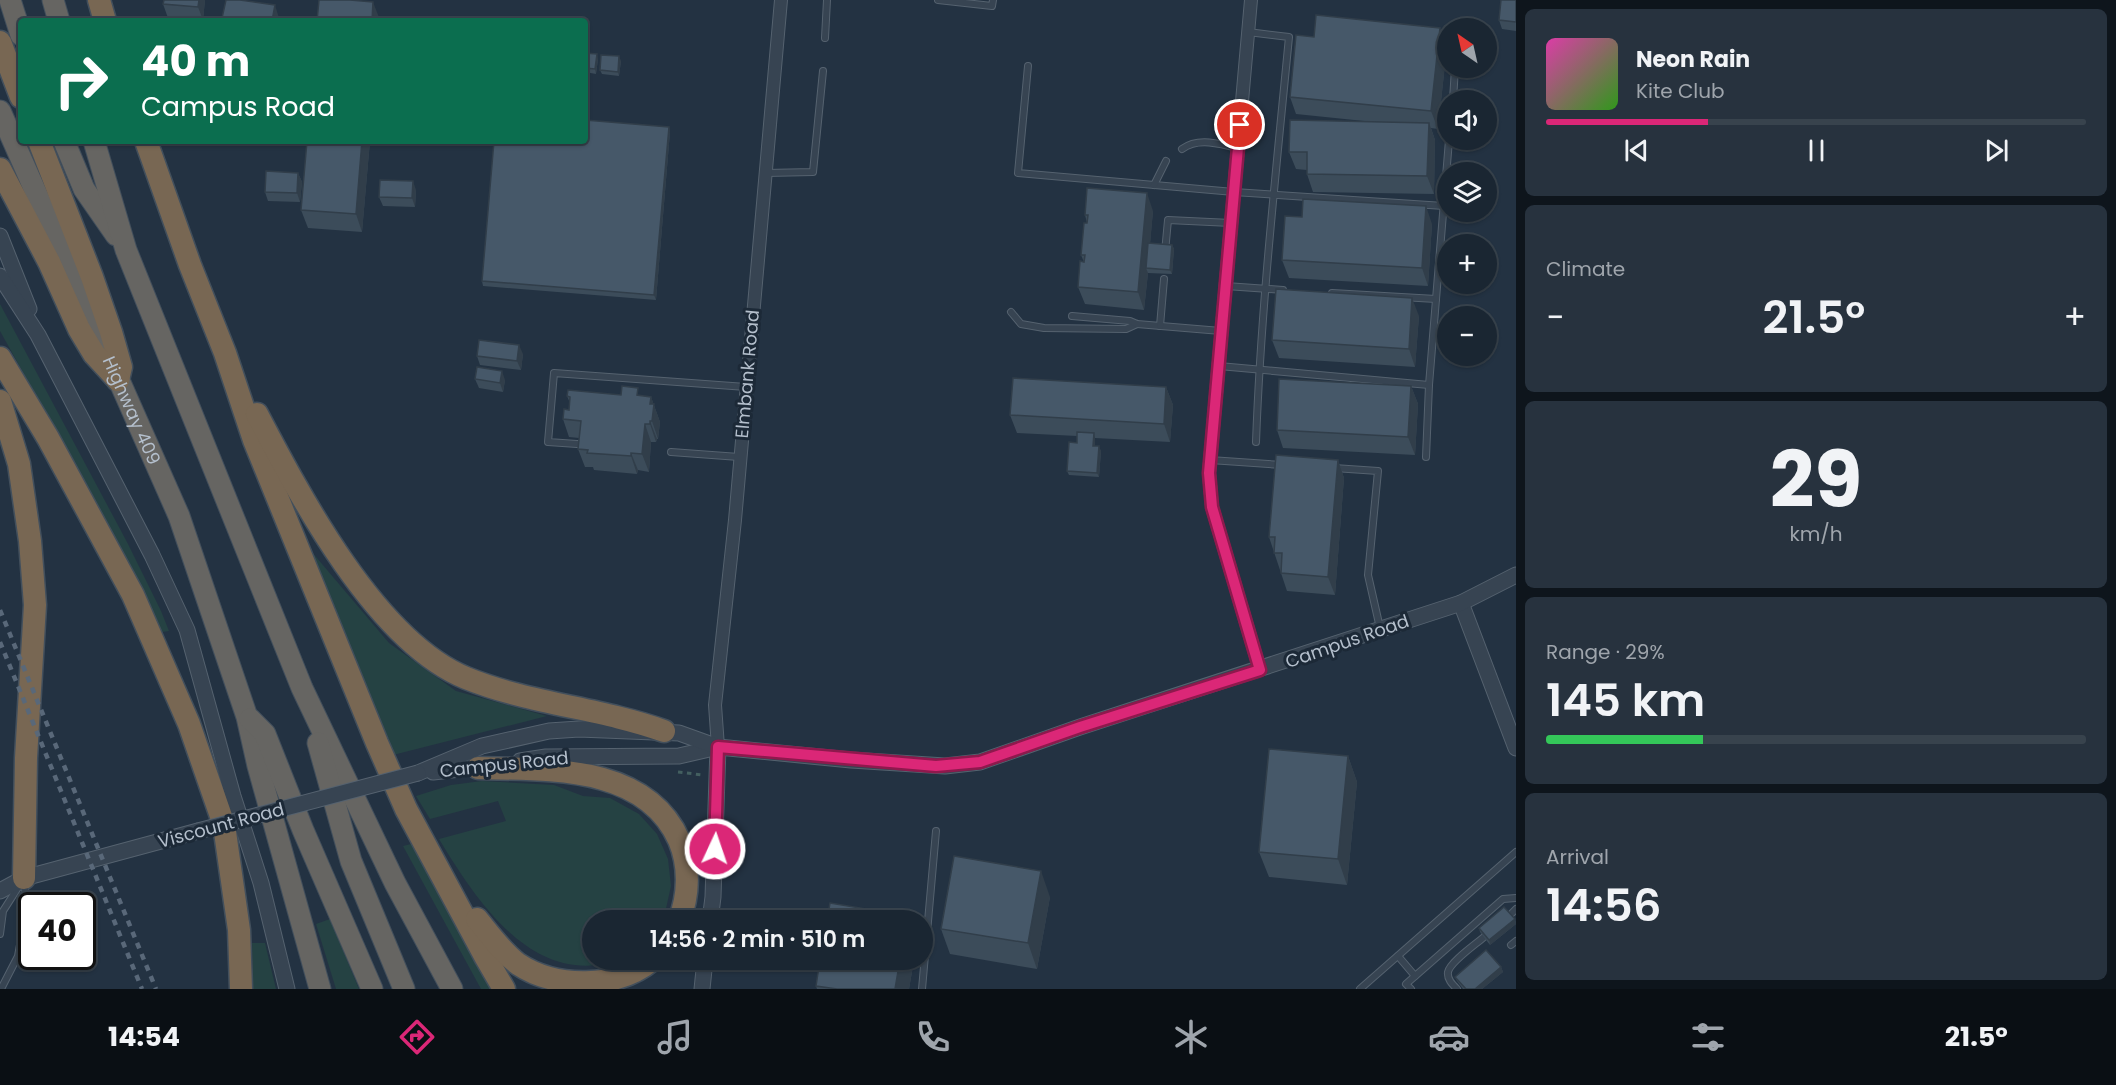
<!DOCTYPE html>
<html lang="en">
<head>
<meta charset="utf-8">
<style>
	body { margin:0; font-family:Poppins,sans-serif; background:#27323e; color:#f1f3f6; height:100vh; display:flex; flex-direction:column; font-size:22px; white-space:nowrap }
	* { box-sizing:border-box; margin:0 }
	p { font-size:20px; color:#9fa5ac }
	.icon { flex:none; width:33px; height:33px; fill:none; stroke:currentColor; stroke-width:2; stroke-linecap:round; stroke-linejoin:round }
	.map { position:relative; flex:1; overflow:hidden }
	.panel { display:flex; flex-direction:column; gap:9px; padding:9px; background:#0e151c; width:600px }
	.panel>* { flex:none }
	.hud { position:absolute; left:18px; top:18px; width:570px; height:126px; border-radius:6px; box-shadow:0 2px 4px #0004,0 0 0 2px #38434d; background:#0b6e4f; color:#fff; overflow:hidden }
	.needle { width:39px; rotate:326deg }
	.fabs { position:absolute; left:1437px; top:18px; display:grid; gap:12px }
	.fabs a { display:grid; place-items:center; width:60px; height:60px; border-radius:50%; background:#1a2632; box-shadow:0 2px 4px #0004,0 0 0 2px #38434d; font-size:30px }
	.speed { position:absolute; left:18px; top:892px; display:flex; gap:12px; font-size:30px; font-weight:700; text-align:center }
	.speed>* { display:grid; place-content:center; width:78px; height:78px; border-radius:50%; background:#1a2632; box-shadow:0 2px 4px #0004,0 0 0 2px #38434d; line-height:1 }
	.speed .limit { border:3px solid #111; border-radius:9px; background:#fff; color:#111 }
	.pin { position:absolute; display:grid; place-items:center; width:51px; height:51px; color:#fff; margin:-26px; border:3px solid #fff; border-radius:50%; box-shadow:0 2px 6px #0007 }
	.me { position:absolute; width:66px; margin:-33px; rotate:3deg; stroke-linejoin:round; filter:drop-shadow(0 0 4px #0008) }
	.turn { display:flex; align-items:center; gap:21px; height:126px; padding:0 24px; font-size:27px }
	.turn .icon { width:78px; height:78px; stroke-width:2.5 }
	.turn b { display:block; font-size:42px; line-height:51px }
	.big { font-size:45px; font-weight:600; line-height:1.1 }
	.panel .widget { flex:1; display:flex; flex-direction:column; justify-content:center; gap:9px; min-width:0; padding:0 21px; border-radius:9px; background:#27323e }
	.panel .dial { align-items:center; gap:0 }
	.dial b { font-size:78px; line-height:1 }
	.song { display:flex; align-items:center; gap:18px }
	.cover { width:72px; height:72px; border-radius:9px; background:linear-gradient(135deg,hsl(320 70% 55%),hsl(110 70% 35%)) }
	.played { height:6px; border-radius:3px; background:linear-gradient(90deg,#db2777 30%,#38434d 30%) }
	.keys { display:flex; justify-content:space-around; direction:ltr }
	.heat { display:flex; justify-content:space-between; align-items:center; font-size:33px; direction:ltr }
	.charge { height:9px; border-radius:4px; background:linear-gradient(90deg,#34c759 29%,#38434d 0) }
	.trip { position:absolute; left:582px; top:910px; width:351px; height:60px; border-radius:30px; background:#1a2632; box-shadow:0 2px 4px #0004,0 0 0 2px #38434d; font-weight:600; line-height:60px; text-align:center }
	.tabs { display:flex; height:96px; justify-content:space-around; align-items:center; background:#0a0f14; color:#9fa5ac }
	.tabs .icon { width:42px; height:42px }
	.tabs .selected { color:#db2777 }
	.tabs b { font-size:27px; color:#f1f3f6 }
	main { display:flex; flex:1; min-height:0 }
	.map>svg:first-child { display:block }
	.green { fill:#254243 }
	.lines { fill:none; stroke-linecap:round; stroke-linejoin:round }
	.service-casing { stroke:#55626f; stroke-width:8 }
	.minor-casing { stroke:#55626f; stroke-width:14 }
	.tertiary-casing { stroke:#55626f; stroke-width:17 }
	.trunk-casing { stroke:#424f5c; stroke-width:23 }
	.motorway-casing { stroke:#424f5c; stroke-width:25 }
	.path { stroke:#435f60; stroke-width:3; stroke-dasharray:4.5 4.5; stroke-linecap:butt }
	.service { stroke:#374452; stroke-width:6 }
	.minor { stroke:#374452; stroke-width:12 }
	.tertiary { stroke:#374452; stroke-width:15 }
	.trunk { stroke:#666562; stroke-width:21 }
	.motorway { stroke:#786753; stroke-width:22 }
	.rail { stroke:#596879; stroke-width:4.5; stroke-dasharray:6 6; stroke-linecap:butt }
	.tertiary-bridge-casing { stroke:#55626f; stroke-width:17; stroke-linecap:butt }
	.tertiary-bridge { stroke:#374452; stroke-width:15 }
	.wall { fill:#3c4c5a }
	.shaded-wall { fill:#313e4a }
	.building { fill:#465869; stroke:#313e4a; stroke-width:1.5 }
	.route-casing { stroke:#8e194d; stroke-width:15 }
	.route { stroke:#db2777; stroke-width:10 }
	.labels { text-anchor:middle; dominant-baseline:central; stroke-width:6; stroke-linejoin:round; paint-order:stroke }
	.street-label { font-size:18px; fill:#b4bfcc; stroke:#1c2937 }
</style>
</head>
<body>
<main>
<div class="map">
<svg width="1516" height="989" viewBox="0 0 1516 989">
	<rect width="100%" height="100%" fill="#233242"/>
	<g class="green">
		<path d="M0 304 128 544 161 611 169 631 162 632 92 496 0 331Z"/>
		<path d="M311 551 389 643 456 691 547 716 393 755Z"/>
		<path d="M482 781 554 785 583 796 610 798 639 814 657 834 668 859 671 886 665 913 660 921H592V960H619C533 989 476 900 439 839L506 821 498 801 430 819 416 796 451 785Z"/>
		<path d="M411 844 493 989H481L403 846Z"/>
		<path d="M330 919 359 989H336L316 924Z"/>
		<path d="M252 943H265L276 989H253Z"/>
	</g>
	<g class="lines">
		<defs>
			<g id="service">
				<path d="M938 0 992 6 993 0"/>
				<path d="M1248 32 1289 37C1276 172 1261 307 1256 442"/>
				<path d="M825 38 827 0"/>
				<path d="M1028 66 1018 173 1234 192 1444 206"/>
				<path d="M1453 100 1455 68"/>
				<path d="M1182 149C1199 137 1218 144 1238 148"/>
				<path d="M766 173 813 172 823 71"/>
				<path d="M1154 185 1166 161"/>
				<path d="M1165 252 1168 220 1231 223"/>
				<path d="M1226 286 1283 290"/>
				<path d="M1332 293 1436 299"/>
				<path d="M1011 312 1021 324 1044 328 1126 329 1137 324"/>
				<path d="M1072 316 1130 321 1137 324 1221 331"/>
				<path d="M1160 326 1164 279"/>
				<path d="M1219 366 1429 385"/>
				<path d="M577 444 548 442 554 373 746 387"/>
				<path d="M671 452 739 457"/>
				<path d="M1426 457 1429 385 1449 140"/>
				<path d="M1210 460 1282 465"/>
				<path d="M1334 468 1378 471 1368 575 1380 628"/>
				<path d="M1511 914 1516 909"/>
				<path d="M0 934 3 911 19 886"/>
				<path d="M1511 945 1516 941"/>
				<path d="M1398 956 1415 976"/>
				<path d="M1 989 18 956 27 906 24 881"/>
				<path d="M922 989 936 831"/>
				<path d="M1360 989 1516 852"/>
				<path d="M1411 989 1406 984 1503 899 1516 898"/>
				<path d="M1457 989C1452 984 1447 979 1448 972 1450 962 1476 944 1484 937"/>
			</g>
			<g id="minor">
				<path d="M1251 0 1209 473 1212 507 1260 670"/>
				<path d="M718 747 715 705 735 520 781 0"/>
			</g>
			<g id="tertiary">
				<path d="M0 236 29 309"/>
				<path d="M0 276 38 335 152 555 187 630 233 796 261 883 287 989"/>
				<path d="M1461 603 1516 748"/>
				<path d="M520 761 546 757 679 756 718 747"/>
				<path d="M433 772 487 766"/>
				<path d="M418 773 482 746 549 731 579 729 679 733 718 747 851 760 945 766 980 762 1080 727 1461 603 1516 575"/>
				<path d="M0 891 24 878 198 831"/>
				<path d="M710 921 713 897 718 747"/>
				<path d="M702 989 705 960"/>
			</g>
			<g id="trunk">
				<path d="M10 0 21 35"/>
				<path d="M53 0 59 21"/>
				<path id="s1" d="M0 111 179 516 247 717 258 766 320 989"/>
				<path d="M64 141 84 189 116 235"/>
				<path d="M94 141 126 250 302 688 395 883 452 989"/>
				<path d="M250 719 265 734 303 830 372 989"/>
				<path d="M318 743 351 861 404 989"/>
			</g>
			<g id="motorway">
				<path d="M99 0 105 21"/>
				<path d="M0 42 21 97"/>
				<path d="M39 141 92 277 111 332 121 367 118 380"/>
				<path d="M146 141 190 265 225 353 254 440 377 743 406 809 486 958 504 989"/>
				<path d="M0 169 49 262 79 329 94 354 118 380"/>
				<path d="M0 358 48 438 133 595 189 724 224 825 239 930 241 989"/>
				<path d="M0 401 19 464 30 541 35 605 26 758 24 878"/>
				<path d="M257 414C301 498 376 641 466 678 530 704 600 708 664 731"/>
				<path d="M478 768C548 770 645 764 679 840 690 866 689 895 679 921"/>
				<path d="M477 919C490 935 502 952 518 964 556 989 617 989 652 960"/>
			</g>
		</defs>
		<use href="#service" class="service-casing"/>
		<use href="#minor" class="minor-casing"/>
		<use href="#tertiary" class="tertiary-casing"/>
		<use href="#trunk" class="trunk-casing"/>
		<use href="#motorway" class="motorway-casing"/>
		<path class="path" d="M678 772 703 775"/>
		<use href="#service" class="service"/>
		<use href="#minor" class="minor"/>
		<use href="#tertiary" class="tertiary"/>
		<use href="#trunk" class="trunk"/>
		<use href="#motorway" class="motorway"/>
		<g class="rail">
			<path d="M0 610 156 989"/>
			<path d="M0 642 142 989"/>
		</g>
		<defs>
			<path id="tertiary-bridge" d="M198 831 418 773"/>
		</defs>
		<use href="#tertiary-bridge" class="tertiary-bridge-casing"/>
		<use href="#tertiary-bridge" class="tertiary-bridge"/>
	</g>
	<g class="wall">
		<path d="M164 0H205L203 20 168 18 163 4Z"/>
		<path d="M1516 0V31L1502 29 1499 20Z"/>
		<path d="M222 18H279L312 21H223Z"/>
		<path d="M1447 46 1438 129 1431 128 1435 140 1434 194 1313 192 1307 174V170L1296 169 1289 152 1364 121 1296 114 1290 97Z"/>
		<path d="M585 53 598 59 596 74 585 72Z"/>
		<path d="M621 61 619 76 602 74 600 70Z"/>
		<path d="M669 127 670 132 656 300 483 286 482 281Z"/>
		<path d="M307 141H370L362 232 308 228 301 210Z"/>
		<path d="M298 173 302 182 300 202 268 201 265 192Z"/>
		<path d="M416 190 415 207 383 206 379 197Z"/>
		<path d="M1153 211 1150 243 1172 245 1174 249 1172 274 1148 273 1144 310 1085 304 1078 287 1084 262 1081 255 1087 223 1085 215Z"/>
		<path d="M1432 224 1428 286 1289 278 1282 260Z"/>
		<path d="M1419 316 1415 367 1279 358 1272 340Z"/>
		<path d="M523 354 521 370 480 365 477 356Z"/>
		<path d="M475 379 505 380 503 392 479 388Z"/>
		<path d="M1411 386 1418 404 1415 455 1283 448 1277 430Z"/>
		<path d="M1166 387 1173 405 1170 442 1095 438V446L1101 451 1099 477 1069 475 1067 471 1077 443V436L1017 433 1010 415Z"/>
		<path d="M621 395 651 397 660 422 658 439H657L656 442H651L649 472 638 470 637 474 594 470 593 467H585L578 449 579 438 569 437 563 419 569 410 570 403 567 396Z"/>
		<path d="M1338 460 1344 478 1335 595 1287 591 1269 537Z"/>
		<path d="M1348 756 1357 782 1347 885 1269 877 1259 852Z"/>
		<path d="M1050 897 1037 969 950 954 941 929Z"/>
		<path d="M1515 919 1516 924 1490 945 1480 932 1479 928Z"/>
		<path d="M820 960H914L909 989H817L816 986Z"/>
		<path d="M1501 967 1503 972 1482 989H1463L1457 981 1455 977Z"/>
	</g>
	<g class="shaded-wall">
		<path d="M199 0H205L203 20 198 7Z"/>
		<path d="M373 2 380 20V21H372Z"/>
		<path d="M275 5 279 18V21H272Z"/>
		<path d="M1440 28 1447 46 1438 129 1431 111Z"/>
		<path d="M597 54 598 59 596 74 595 69Z"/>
		<path d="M619 56 621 61 619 76 618 72Z"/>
		<path d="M1429 123 1435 140 1434 194 1427 176Z"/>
		<path d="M669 127 670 132 656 300 654 295Z"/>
		<path d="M362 141H370L362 232 356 214Z"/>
		<path d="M298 173 302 182 300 202 297 193Z"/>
		<path d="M413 181 416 190 415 207 412 198Z"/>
		<path d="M1147 193 1153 211 1148 268H1146L1148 273 1144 310 1138 292Z"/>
		<path d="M1426 206 1432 224 1428 286 1422 268Z"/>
		<path d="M1172 245 1174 249 1172 274 1170 270Z"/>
		<path d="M1412 298 1419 316 1415 367 1409 349Z"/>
		<path d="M519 345 523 354 521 370 517 361Z"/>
		<path d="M502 371 505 380 503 392 500 383Z"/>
		<path d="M1411 386 1418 404 1415 455 1408 437Z"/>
		<path d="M1166 387 1173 405 1170 442 1164 424Z"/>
		<path d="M651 397 660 422 658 439 652 421 650 404Z"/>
		<path d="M650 421 657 439 656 442 650 424Z"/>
		<path d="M645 424 651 442 649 472 642 454Z"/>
		<path d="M1094 433 1095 438V450L1093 446Z"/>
		<path d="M1099 446 1101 451 1099 477 1097 473Z"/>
		<path d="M631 453 638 470 637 474 631 456Z"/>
		<path d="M1338 460 1344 478 1335 595 1328 577Z"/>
		<path d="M1348 756 1357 782 1347 885 1338 859Z"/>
		<path d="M1041 871 1050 897 1037 969 1028 943Z"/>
		<path d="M1515 919 1516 924 1490 945 1489 940Z"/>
		<path d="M900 960H914L909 989H895Z"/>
		<path d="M1501 967 1503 972 1482 989H1475Z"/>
	</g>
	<g class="building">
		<path d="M164 0H199L198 7 163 4Z"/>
		<path d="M226 0H240L275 5 272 21H252L222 18Z"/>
		<path d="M319 0H350L373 2 372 21H317Z"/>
		<path d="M1501 0H1516V22L1499 20Z"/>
		<path d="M1316 15 1440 28 1431 111 1290 97 1296 35 1314 37Z"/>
		<path d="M277 18 312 21H277Z"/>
		<path d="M585 53 597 54 595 69 585 68Z"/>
		<path d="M601 55 619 56 618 72 600 70Z"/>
		<path d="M585 120 669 127 654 295 482 281 494 141H585Z"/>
		<path d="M1290 120 1429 123 1427 176 1307 174V152H1289Z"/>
		<path d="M307 141H362L356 214 301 210Z"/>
		<path d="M266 171 298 173 297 193 265 192Z"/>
		<path d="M380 180 413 181 412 198 379 197Z"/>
		<path d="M1087 188 1147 193 1138 292 1078 287 1080 261 1084 262 1085 255H1081L1084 223H1087L1088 215H1085Z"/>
		<path d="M1303 199 1426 206 1422 268 1282 260 1285 216 1302 217Z"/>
		<path d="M1148 243 1172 245 1170 270 1146 268Z"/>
		<path d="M1276 289 1412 298 1409 349 1272 340Z"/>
		<path d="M479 340 519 345 517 361 477 356Z"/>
		<path d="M477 367 502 371 500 383 475 379Z"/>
		<path d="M1013 378 1166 387 1164 424 1010 415Z"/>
		<path d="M1279 379 1411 386 1408 437 1277 430Z"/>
		<path d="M622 386 638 388 637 395 651 397 650 404H654L652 421H650V424H645L642 454 631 453V456L587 453 588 450 578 449 581 421 563 419 564 409 569 410 570 397 567 396 568 390 621 395Z"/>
		<path d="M1077 432 1094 433 1093 446H1099L1097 473 1067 471 1069 442 1077 443Z"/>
		<path d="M1276 455 1338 460 1328 577 1281 573 1282 553H1274L1275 537H1269Z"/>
		<path d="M1269 749 1348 756 1338 859 1259 852Z"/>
		<path d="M954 856 1041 871 1028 943 941 929Z"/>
		<path d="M830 903 908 916 907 921H827Z"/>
		<path d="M1504 907 1515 919 1489 940 1479 928Z"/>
		<path d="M1486 950 1501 967 1475 989H1466L1455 977Z"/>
		<path d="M820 960H900L895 989H837L816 986Z"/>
	</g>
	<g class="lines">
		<defs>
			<path id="route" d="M715 849 718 747 936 766 980 762 1080 727 1260 670 1212 507 1209 473 1240 125"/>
		</defs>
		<use href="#route" class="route-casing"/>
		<use href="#route" class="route"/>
	</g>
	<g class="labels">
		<g class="street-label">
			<text transform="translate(747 374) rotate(-85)">Elmbank Road</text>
			<text stroke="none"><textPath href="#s1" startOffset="327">Highway 409</textPath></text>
			<text transform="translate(1347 641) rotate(-19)">Campus Road</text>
			<text transform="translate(504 764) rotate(-6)">Campus Road</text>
			<text transform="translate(221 825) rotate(-15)">Viscount Road</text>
		</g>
	</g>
</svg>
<div class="fabs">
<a><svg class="needle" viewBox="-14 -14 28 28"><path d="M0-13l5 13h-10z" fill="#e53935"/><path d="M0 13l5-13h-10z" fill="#9fa5ac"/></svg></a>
<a><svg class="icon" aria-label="sound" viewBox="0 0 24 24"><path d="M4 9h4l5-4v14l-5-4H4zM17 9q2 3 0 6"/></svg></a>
<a><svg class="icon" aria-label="layers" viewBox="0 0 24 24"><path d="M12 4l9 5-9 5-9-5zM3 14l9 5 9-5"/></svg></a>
<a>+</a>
<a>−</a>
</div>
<div class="speed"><div class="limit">40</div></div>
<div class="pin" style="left:1240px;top:125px;background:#d93025"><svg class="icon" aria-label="arrive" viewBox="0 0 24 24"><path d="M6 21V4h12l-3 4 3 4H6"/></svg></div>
<svg class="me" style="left:715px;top:849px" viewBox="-20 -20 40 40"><circle r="17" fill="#db2777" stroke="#fff" stroke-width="3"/><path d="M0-11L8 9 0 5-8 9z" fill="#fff"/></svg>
<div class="trip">14:56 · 2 min · 510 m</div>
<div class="hud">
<div class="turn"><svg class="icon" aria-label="right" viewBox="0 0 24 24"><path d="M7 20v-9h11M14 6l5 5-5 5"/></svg><div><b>40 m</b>Campus Road</div></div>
</div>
</div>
<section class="panel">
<div class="widget">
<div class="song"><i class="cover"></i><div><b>Neon Rain</b><p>Kite Club</p></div></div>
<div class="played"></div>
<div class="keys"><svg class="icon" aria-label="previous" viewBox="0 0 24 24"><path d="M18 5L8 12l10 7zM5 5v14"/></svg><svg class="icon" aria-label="pause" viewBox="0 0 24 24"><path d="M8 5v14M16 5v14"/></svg><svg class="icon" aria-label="next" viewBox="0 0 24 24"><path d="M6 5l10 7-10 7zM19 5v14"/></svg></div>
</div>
<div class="widget"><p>Climate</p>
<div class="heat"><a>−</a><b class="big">21.5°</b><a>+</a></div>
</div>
<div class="widget dial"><b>29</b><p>km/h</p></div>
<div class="widget"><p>Range · 29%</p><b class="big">145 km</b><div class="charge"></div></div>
<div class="widget"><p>Arrival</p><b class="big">14:56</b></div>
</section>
</main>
<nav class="tabs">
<b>14:54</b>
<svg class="icon selected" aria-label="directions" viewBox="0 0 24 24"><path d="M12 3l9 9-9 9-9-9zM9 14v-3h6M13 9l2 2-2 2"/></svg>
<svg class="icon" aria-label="music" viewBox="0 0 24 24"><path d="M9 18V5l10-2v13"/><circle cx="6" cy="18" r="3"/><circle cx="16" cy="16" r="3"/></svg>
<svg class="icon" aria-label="phone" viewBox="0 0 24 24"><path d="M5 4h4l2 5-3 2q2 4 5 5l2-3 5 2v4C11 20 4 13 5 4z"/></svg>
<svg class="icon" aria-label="climate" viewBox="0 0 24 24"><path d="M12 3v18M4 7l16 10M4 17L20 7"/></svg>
<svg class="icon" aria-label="car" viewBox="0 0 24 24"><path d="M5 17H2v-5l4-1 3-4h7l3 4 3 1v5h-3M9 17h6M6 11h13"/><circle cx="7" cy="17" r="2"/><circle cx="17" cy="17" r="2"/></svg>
<svg class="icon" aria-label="filters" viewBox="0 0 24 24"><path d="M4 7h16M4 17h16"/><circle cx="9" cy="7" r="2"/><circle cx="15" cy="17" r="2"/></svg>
<b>21.5°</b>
</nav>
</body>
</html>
